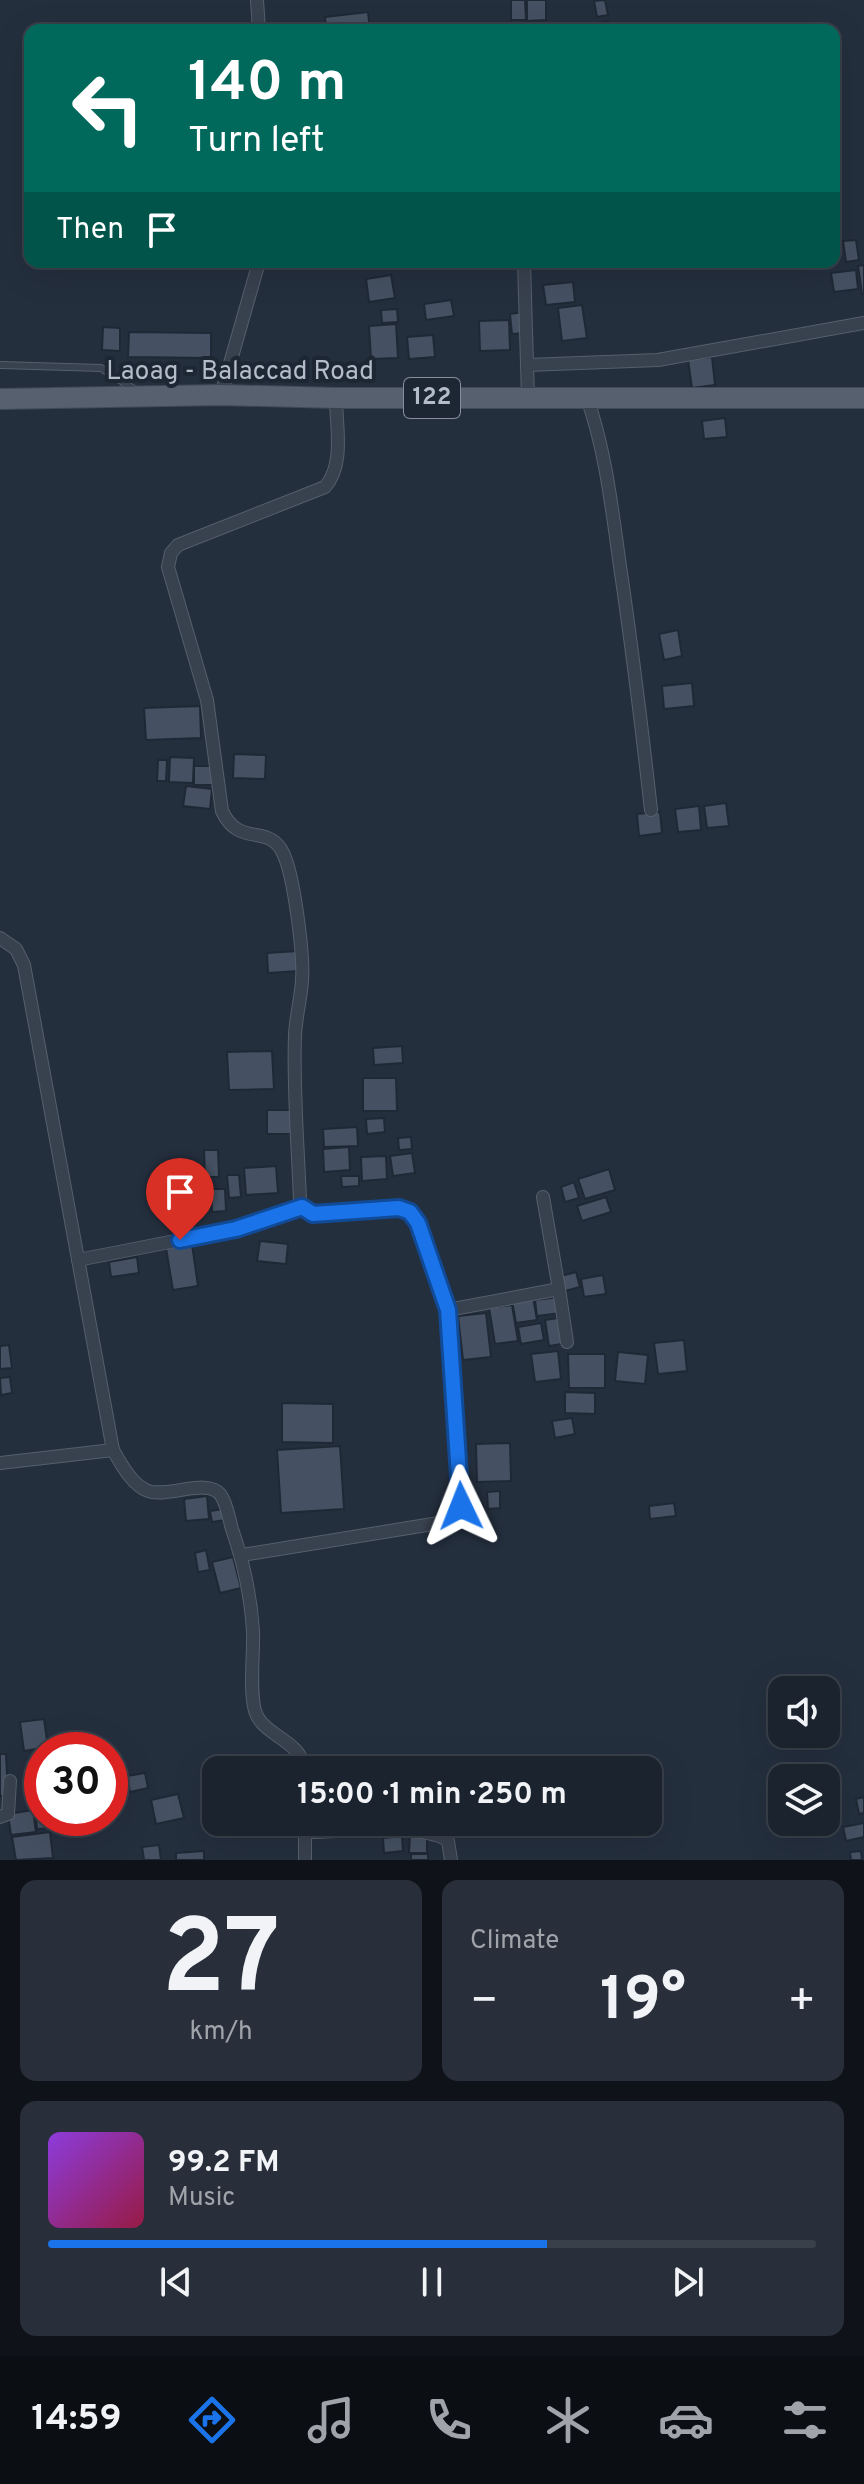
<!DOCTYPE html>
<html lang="en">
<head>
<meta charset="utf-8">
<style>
	body { margin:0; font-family:Overpass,sans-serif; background:#282f3a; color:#f1f3f6; height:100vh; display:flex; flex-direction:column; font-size:30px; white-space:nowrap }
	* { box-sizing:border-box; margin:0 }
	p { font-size:26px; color:#a0a4aa }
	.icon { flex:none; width:44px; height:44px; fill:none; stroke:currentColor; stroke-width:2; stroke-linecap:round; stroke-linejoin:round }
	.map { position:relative; height:1860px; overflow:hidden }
	.details { display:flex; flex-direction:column; gap:20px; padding:20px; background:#0f1319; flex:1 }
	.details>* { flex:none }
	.guide { position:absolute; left:24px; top:24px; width:816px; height:244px; border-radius:16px; box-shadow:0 8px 32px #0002,0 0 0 2px #39404a; background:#00695c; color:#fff; overflow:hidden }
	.buttons { position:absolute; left:768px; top:1676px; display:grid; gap:16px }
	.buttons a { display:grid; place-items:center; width:72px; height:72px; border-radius:16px; background:#1b232e; box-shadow:0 8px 32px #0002,0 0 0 2px #39404a; font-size:40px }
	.speed { position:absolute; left:24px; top:1732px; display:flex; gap:16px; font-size:40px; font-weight:700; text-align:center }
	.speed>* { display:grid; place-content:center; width:104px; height:104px; border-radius:50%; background:#1b232e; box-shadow:0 8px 32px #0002,0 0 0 2px #39404a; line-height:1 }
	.speed .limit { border:12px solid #d22; background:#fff; color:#111 }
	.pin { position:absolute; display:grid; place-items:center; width:68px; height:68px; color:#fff; margin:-82px -34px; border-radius:50% 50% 50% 0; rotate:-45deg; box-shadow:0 0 8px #0007 }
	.pin .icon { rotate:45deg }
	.me { position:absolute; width:88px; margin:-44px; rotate:358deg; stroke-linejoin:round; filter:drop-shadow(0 0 6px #0008) }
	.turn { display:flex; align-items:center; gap:28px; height:168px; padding:0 32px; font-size:36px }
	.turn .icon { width:104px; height:104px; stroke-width:2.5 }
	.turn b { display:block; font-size:56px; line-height:68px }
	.then { display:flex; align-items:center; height:76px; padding:0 32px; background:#0003; gap:16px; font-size:30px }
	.big { font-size:60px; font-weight:700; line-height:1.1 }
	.details .widget { flex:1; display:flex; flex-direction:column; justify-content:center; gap:12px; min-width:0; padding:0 28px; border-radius:16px; background:#282f3a }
	.details .dial { align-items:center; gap:0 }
	.dial b { font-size:104px; line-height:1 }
	.song { display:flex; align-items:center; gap:24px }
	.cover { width:96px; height:96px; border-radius:12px; background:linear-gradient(135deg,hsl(270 70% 55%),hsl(340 70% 35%)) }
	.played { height:8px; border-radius:4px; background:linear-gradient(90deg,#1a73e8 65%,#39404a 65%) }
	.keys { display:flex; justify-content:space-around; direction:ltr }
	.heat { display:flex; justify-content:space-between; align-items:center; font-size:44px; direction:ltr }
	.details .tiles { flex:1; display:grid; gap:20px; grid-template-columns:1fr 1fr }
	.widget:last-child { grid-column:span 2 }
	.trip { position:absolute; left:202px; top:1756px; width:460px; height:80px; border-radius:16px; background:#1b232e; box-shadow:0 8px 32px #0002,0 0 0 2px #39404a; font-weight:700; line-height:80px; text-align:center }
	.tab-bar { display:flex; height:128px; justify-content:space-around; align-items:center; background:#0b0e12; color:#a0a4aa }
	.tab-bar .icon { width:56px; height:56px }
	.tab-bar .current { color:#1a73e8 }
	.tab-bar b { font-size:36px; color:#f1f3f6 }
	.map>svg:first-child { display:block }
	.building { fill:#455162; stroke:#1f2835; stroke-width:2 }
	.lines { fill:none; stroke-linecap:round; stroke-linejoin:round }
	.lane-casing { stroke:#565f6c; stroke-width:8 }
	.street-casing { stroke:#565f6c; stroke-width:14 }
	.primary-casing { stroke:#414a57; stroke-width:22 }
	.lane { stroke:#38414e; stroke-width:6 }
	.street { stroke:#38414e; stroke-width:12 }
	.primary { stroke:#56606e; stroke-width:20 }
	.route-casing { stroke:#114b97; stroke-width:20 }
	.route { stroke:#1a73e8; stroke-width:14 }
	.labels { text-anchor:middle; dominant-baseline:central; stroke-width:8; stroke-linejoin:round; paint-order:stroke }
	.shield { fill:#1d2633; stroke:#878f9c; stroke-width:2 }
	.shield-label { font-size:24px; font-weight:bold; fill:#b4bcc9 }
	.street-label { font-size:26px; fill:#b4bcc9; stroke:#1d2633 }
</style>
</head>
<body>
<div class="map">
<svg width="864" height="1860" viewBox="0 0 864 1860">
	<rect width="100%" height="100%" fill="#242f3e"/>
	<g class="building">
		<path d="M511 0H525L526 20H511Z"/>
		<path d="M527 0H546V20L527 21Z"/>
		<path d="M605 0 608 15 597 17 594 1Z"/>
		<path d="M368 12 370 30H326L325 17Z"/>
		<path d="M608 21 610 30H587L586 25Z"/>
		<path d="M539 24 565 25 564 30H539Z"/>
		<path d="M856 240 859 260 846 262 843 241Z"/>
		<path d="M539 262H571V264L539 266Z"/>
		<path d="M864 265V294H862L858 266Z"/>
		<path d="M856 270 858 289 834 292 831 273Z"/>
		<path d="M391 275 395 298 369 302 366 279Z"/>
		<path d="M573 282 575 302 546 305 543 285Z"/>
		<path d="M451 300 454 316 426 320 424 304Z"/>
		<path d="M582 305 587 338 562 341 558 308Z"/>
		<path d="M397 309 398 322 382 323 381 310Z"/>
		<path d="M523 312 525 333 512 334 510 314Z"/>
		<path d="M509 320 510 350 480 351 479 321Z"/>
		<path d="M396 324 398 358 371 359 369 326Z"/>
		<path d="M103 327 120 328V351L102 350Z"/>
		<path d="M129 332 211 333V358L128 357Z"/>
		<path d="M433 335 435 357 409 359 407 337Z"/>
		<path d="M712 357 715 385 692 388 688 360Z"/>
		<path d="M725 418 727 437 704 439 702 421Z"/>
		<path d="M678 630 682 656 664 660 659 634Z"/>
		<path d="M692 683 694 706 664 709 662 686Z"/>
		<path d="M200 706 201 738 146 740 144 708Z"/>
		<path d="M234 754 266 755 265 779 233 778Z"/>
		<path d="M170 757 194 758 193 783 169 782Z"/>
		<path d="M158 760H167L166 781H157Z"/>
		<rect x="194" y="766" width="21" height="19"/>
		<path d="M186 786 212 789 210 809 183 806Z"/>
		<path d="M726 803 729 826 707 828 704 806Z"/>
		<path d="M699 806 701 830 678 832 675 809Z"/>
		<path d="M660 812 662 833 639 836 637 814Z"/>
		<path d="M298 951 299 971 268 973 267 953Z"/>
		<path d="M402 1046 403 1063 374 1065 373 1048Z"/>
		<path d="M272 1051 274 1089 229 1090 227 1052Z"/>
		<path d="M363 1078H396L397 1111H363Z"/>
		<path d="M267 1110H292L293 1134H267Z"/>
		<path d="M384 1118 385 1132 367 1134 366 1119Z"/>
		<path d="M357 1127 358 1146 324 1147 323 1129Z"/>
		<path d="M411 1137 412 1149 399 1150 398 1138Z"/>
		<path d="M349 1147 350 1170 324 1172 323 1149Z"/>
		<path d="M204 1150H218L219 1177H205Z"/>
		<path d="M412 1153 415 1173 393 1176 390 1156Z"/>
		<path d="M386 1156 387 1179 362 1181 361 1157Z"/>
		<path d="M276 1166 278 1193 246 1195 244 1168Z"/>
		<path d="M609 1169 615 1190 585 1199 578 1179Z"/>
		<path d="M227 1175H239L241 1197 229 1198Z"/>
		<path d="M341 1176H359V1186L342 1187Z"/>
		<path d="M574 1182 579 1198 565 1202 561 1187Z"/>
		<path d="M211 1189H225L226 1211 212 1212Z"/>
		<path d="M606 1197 611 1212 582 1221 577 1206Z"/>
		<path d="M260 1241 288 1244 286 1264 257 1261Z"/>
		<path d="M192 1244 198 1286 173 1290 166 1248Z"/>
		<path d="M137 1257 139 1273 111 1277 109 1262Z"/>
		<path d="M576 1272 580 1287 561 1292 557 1277Z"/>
		<path d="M603 1275 606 1294 584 1297 581 1279Z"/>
		<path d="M533 1297 537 1320 516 1323 512 1301Z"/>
		<path d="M559 1297 561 1313 537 1316 535 1300Z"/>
		<path d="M512 1305 518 1341 495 1344 489 1308Z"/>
		<path d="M486 1313 491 1357 463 1360 458 1316Z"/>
		<path d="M558 1318 562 1344 549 1346 545 1320Z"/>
		<path d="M541 1323 544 1340 521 1344 518 1327Z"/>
		<path d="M684 1340 687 1371 658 1374 654 1343Z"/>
		<path d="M9 1345 12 1368 0 1369V1346Z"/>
		<path d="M558 1351 561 1379 535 1382 531 1354Z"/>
		<path d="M618 1352 648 1355 645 1384 615 1381Z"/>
		<path d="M568 1354H605V1388H569Z"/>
		<path d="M10 1377 12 1393 1 1395 0 1378Z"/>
		<path d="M565 1392 595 1393V1414L565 1413Z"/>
		<path d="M282 1403 333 1404V1443L282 1442Z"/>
		<path d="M572 1418 575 1434 555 1438 552 1421Z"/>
		<path d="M510 1443 511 1481 477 1482 476 1444Z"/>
		<path d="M340 1446 344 1509 281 1513 277 1450Z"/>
		<path d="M500 1491V1508L488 1509 487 1492Z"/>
		<path d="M207 1496 209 1519 186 1521 184 1499Z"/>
		<path d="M674 1503 676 1516 650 1519 649 1506Z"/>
		<path d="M223 1509 225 1520 212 1522 210 1511Z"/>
		<path d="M206 1550 210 1570 198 1572 195 1553Z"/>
		<path d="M233 1557 241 1588 220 1593 212 1562Z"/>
		<path d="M44 1719 48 1747 24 1751 20 1722Z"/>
		<path d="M0 1754H6L8 1795 0 1796Z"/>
		<path d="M42 1762V1798H29L28 1763Z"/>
		<path d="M145 1773 148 1788 130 1792 127 1776Z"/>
		<path d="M178 1794 184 1818 156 1824 151 1800Z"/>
		<path d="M864 1797V1813L859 1814 856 1799Z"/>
		<path d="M35 1808H42V1818H55V1828L37 1829Z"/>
		<path d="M33 1810 36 1832 11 1835 8 1814Z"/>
		<path d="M864 1823V1837L846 1841 843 1827Z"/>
		<path d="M50 1832 53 1858 16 1860 12 1837Z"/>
		<path d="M410 1833 427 1834V1853H409Z"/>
		<path d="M402 1836 403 1851 384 1853 383 1838Z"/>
		<path d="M159 1845 161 1860H144L142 1847Z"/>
		<path d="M204 1851V1860H176V1853Z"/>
		<path d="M861 1851 862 1860H851L850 1852Z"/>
		<rect x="411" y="1854" width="17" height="6"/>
	</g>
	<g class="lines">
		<defs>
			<path id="lane" d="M0 365 101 368 137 391"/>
			<g id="street">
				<path d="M257 0 259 30"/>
				<path d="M524 262 528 398"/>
				<path d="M527 365 658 360 864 323"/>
				<path d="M221 395 259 262"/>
				<path d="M587 398C606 452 612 510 620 566 632 648 642 729 651 810"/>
				<path d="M0 938 16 949 24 965 113 1450C121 1464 132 1485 148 1491 167 1498 207 1478 220 1494 227 1503 229 1519 232 1529 243 1561 251 1597 253 1631 254 1654 249 1689 255 1711 263 1737 303 1740 304 1770"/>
				<path d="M543 1197 559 1289"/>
				<path d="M78 1260 236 1229 302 1207"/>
				<path d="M448 1310 559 1289 567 1342"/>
				<path d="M0 1463 113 1450"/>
				<path d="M242 1555 445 1522 457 1516 461 1506 448 1310 418 1223 410 1212 399 1208 313 1214 307 1212 300 1201C298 1146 293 1090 295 1035 296 1016 301 998 302 980 304 955 294 875 283 853 269 823 239 848 222 811L207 700 168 567 171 553 178 545 325 487C345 464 336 426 336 398"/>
				<path d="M0 1817 8 1814 10 1781"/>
				<path d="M305 1822V1860"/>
				<path d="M305 1832C336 1832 425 1823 448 1841L451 1860"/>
			</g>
			<path id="primary" d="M0 399 221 395 336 398H864"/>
		</defs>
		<use href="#lane" class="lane-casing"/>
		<use href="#street" class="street-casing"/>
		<use href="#primary" class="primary-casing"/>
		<use href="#lane" class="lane"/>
		<use href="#street" class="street"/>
		<use href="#primary" class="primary"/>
	</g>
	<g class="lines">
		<defs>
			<path id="route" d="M180 1240 236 1229 302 1207 313 1214 399 1208 410 1212 418 1223 448 1310 461 1506"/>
		</defs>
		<use href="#route" class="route-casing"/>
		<use href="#route" class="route"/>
	</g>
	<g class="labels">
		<rect class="shield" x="404" y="378" width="56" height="40" rx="6"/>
		<g class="shield-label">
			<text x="432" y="398">122</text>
		</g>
		<g class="street-label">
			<text x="240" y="372">Laoag - Balaccad Road</text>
		</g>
	</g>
</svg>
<div class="buttons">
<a><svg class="icon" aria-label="sound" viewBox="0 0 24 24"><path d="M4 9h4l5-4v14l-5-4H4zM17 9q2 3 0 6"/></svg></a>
<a><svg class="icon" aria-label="layers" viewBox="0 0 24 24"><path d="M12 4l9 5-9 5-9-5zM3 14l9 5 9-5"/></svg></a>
</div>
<div class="speed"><div class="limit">30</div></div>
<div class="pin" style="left:180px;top:1240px;background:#d93025"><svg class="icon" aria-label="arrive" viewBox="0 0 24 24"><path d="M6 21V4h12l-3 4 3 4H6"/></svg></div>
<svg class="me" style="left:461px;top:1506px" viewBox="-20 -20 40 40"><path d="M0-17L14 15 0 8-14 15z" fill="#1a73e8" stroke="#fff" stroke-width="4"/></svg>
<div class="trip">15:00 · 1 min · 250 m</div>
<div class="guide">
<div class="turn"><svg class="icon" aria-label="left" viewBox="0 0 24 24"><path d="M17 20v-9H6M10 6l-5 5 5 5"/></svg><div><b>140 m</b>Turn left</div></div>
<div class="then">Then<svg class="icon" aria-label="arrive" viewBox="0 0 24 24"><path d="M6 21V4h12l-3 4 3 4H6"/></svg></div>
</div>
</div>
<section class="details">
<div class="tiles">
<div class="widget dial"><b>27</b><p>km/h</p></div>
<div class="widget"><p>Climate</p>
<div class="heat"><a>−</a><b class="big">19°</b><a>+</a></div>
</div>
<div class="widget">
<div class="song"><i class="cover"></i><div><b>99.2 FM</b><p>Music</p></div></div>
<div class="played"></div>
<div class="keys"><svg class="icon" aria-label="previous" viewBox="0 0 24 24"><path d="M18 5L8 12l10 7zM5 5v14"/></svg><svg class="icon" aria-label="pause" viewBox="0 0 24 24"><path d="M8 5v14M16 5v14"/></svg><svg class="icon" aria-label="next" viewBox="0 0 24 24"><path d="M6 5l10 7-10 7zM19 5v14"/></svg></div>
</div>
</div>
</section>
<nav class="tab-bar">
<b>14:59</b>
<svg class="icon current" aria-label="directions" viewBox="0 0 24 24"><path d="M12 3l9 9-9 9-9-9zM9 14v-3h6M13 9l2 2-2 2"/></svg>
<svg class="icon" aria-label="music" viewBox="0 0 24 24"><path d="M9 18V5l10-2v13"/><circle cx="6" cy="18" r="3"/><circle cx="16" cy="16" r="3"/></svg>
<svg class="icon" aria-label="phone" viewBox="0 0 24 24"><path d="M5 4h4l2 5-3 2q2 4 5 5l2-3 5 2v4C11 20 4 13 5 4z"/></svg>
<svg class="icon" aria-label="climate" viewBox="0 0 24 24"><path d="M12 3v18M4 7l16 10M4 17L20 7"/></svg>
<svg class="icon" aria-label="car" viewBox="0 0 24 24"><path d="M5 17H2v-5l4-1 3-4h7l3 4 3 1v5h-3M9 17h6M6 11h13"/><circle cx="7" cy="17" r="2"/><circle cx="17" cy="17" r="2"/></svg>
<svg class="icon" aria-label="filters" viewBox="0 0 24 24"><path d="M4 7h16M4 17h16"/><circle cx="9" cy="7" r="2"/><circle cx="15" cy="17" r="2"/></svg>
</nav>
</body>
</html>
